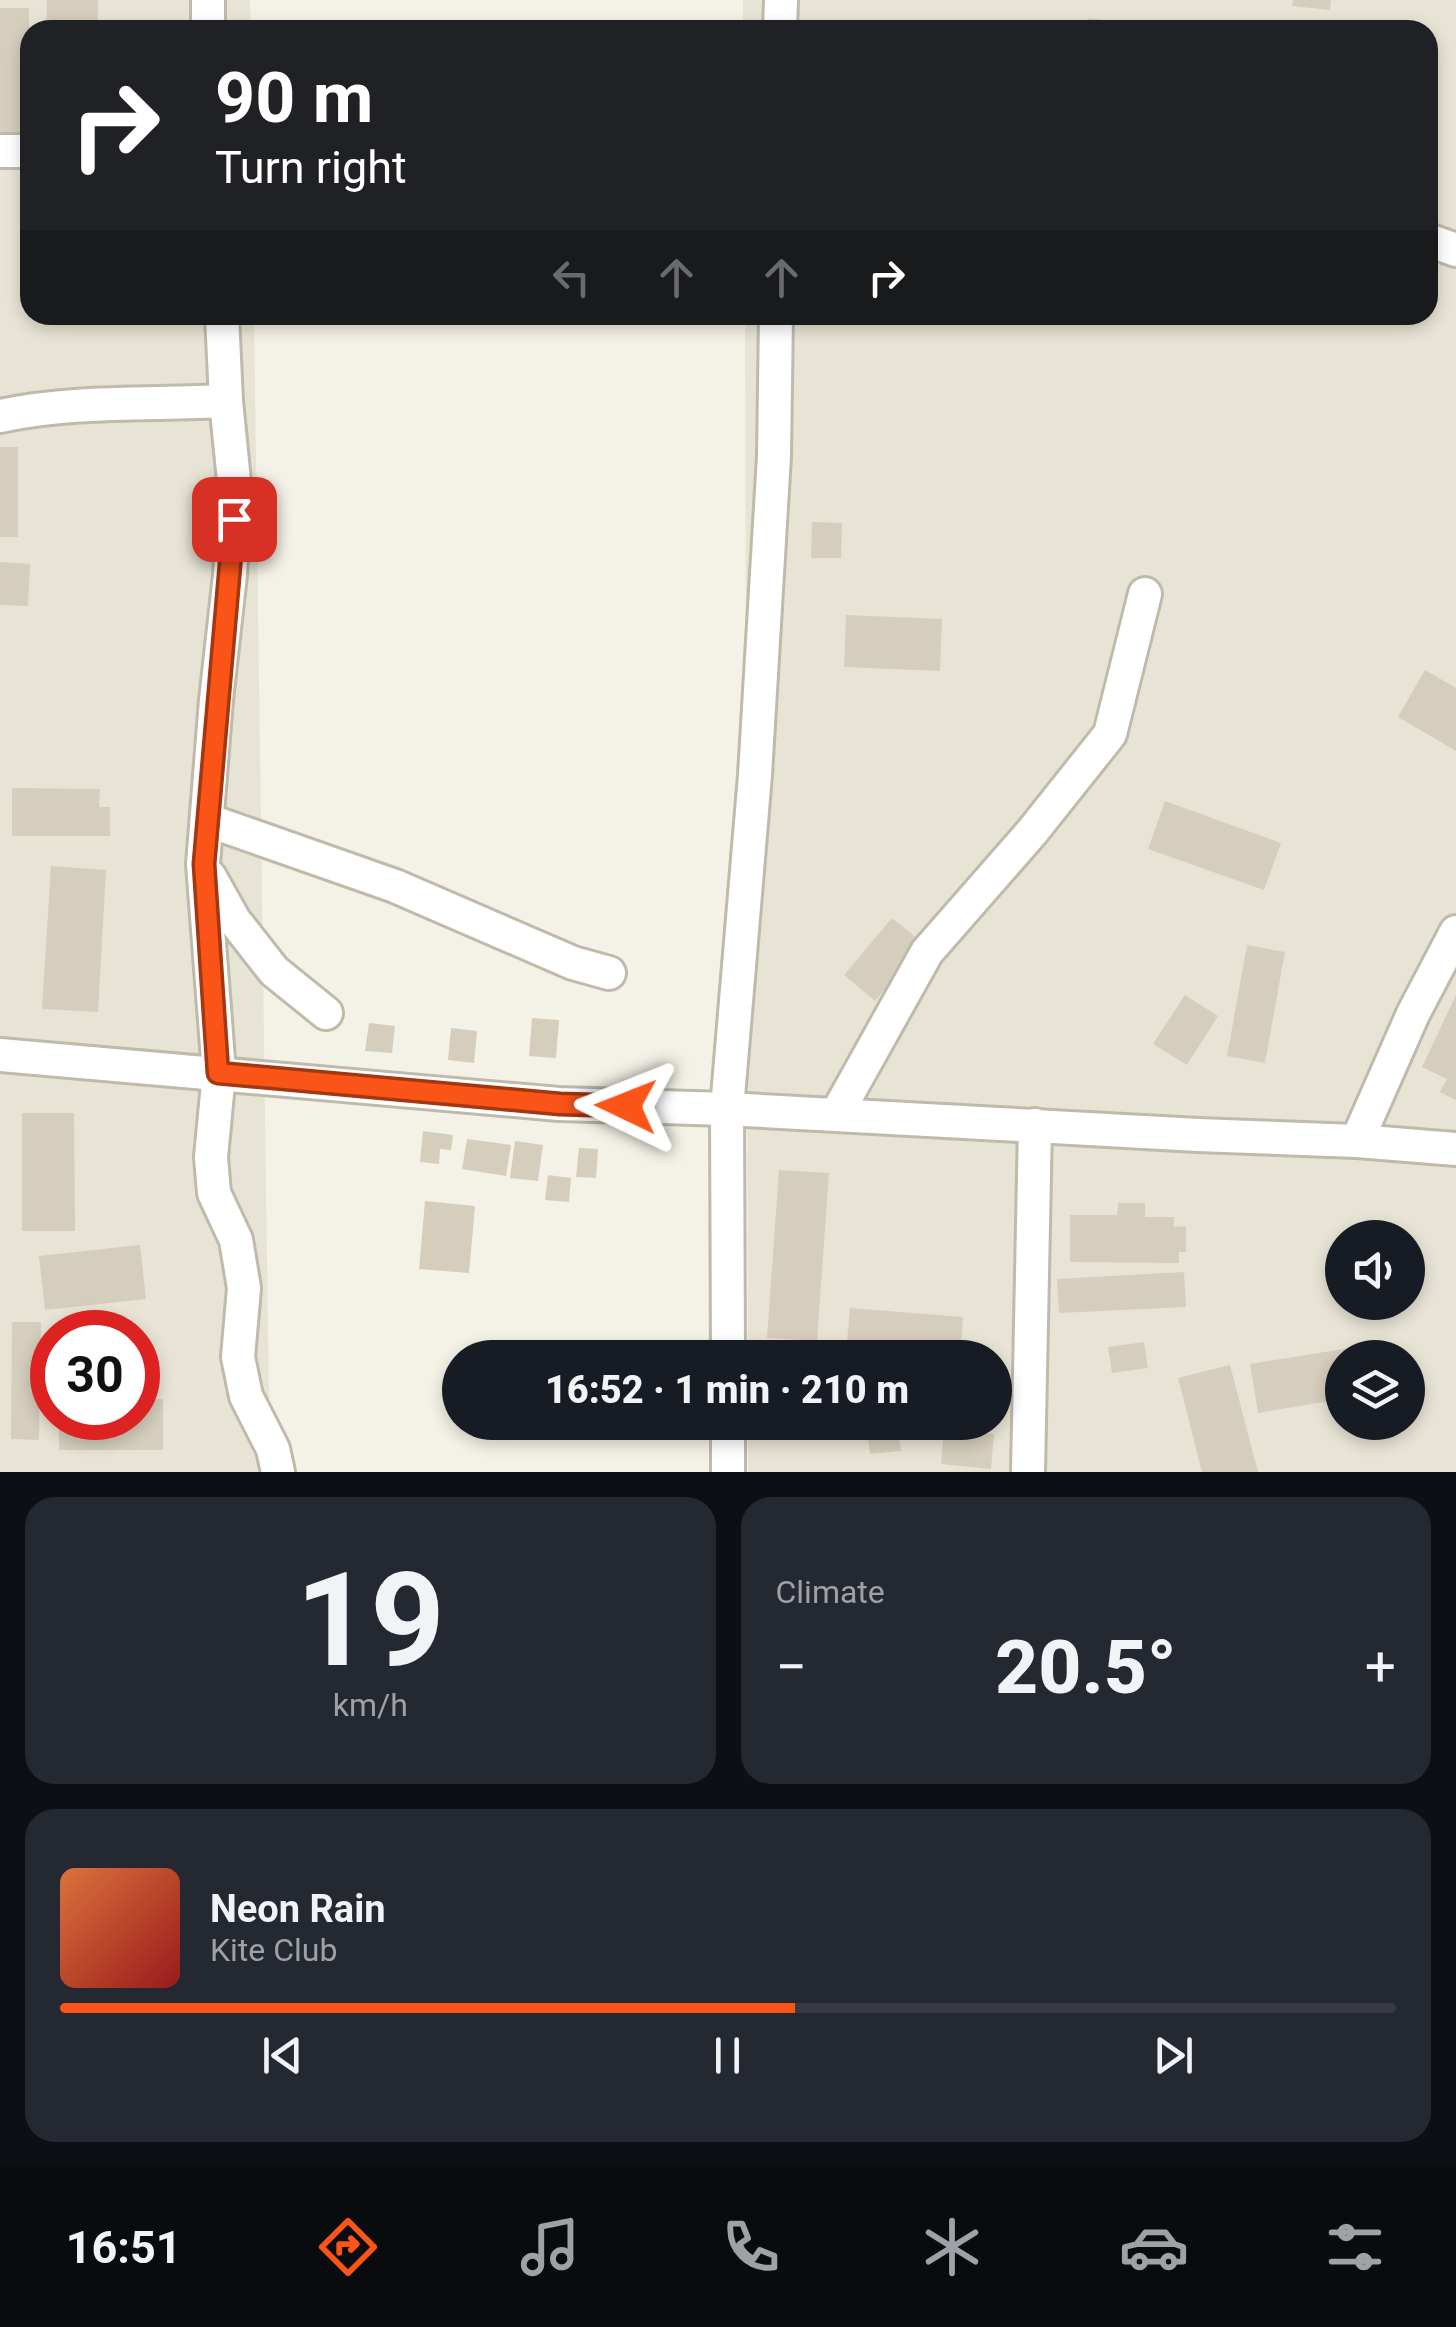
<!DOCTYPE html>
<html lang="en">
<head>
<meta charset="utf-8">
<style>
	body { margin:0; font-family:Roboto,sans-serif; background:#242831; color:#f1f3f6; height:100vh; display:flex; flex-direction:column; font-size:38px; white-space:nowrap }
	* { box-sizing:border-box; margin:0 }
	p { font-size:32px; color:#9ea1a6 }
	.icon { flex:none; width:55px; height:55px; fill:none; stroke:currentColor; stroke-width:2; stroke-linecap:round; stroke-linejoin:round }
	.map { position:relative; height:1472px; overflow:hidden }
	.drawer { display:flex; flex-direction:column; gap:25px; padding:25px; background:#0d0f14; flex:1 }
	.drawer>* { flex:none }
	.banner { position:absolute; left:20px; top:20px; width:1418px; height:305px; border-radius:30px; box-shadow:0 5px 15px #0003; background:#202124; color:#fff; overflow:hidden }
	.fabs { position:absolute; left:1325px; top:1220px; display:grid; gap:20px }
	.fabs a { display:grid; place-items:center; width:100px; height:100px; border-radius:50%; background:#171b24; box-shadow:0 5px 15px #0003; font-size:50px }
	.speed { position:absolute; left:30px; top:1310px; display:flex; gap:20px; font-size:50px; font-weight:700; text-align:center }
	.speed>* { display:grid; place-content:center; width:130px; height:130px; border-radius:50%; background:#171b24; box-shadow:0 5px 15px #0003; line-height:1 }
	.speed .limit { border:15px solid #d22; background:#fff; color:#111 }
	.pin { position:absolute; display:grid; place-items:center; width:85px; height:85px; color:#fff; margin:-42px; border-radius:20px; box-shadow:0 5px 15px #0006 }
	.me { position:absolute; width:110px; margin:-55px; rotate:272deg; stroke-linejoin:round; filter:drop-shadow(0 0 8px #0008) }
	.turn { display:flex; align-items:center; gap:35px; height:210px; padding:0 30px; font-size:45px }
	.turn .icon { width:130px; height:130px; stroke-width:2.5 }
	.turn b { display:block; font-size:70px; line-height:85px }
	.lanes { display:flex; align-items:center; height:95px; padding:0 30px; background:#0003; justify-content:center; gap:50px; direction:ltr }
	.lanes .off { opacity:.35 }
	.big { font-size:75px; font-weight:800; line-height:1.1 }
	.drawer .tile { flex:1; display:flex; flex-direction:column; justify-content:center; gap:15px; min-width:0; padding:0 35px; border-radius:30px; background:#242831 }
	.drawer .dial { align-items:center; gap:0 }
	.dial b { font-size:130px; line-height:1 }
	.song { display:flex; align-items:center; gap:30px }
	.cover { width:120px; height:120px; border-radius:15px; background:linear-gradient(135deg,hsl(20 70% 55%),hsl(0 70% 35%)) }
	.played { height:10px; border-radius:5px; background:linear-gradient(90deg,#fa5418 55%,#363941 55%) }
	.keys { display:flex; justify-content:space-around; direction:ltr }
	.heat { display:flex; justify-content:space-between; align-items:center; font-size:55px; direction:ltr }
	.drawer .tiles { flex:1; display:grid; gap:25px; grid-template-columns:1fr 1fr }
	.tile:last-child { grid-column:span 2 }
	.trip { position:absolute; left:442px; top:1340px; width:570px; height:100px; border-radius:50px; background:#171b24; box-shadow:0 5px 15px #0003; font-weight:800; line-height:100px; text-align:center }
	.tabs { display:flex; height:160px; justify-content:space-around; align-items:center; background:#090b0e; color:#9ea1a6 }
	.tabs .icon { width:70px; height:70px }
	.tabs .current { color:#fa5418 }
	.tabs b { font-size:45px; color:#f1f3f6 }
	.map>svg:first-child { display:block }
	.residential { fill:#e8e4d5; fill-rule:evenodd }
	.building { fill:#d5cebd }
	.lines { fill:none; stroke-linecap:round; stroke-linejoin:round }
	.minor-casing { stroke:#bfbaaa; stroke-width:38 }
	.minor { stroke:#fff; stroke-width:32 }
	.route-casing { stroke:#a23710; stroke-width:25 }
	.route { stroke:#fa5418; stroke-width:18 }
</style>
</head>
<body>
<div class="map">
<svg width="1456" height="1472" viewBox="0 0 1456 1472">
	<rect width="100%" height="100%" fill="#f4f1e7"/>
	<g class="residential">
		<path d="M0 0H250L251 30H30V315H254L270 1472H0ZM52 1332H138V1418H52Z"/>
		<path d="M743 0H1456V1472H748V1423L995 1422V1358L748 1357 745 315H1428V30H743ZM1342 1238H1408V1302H1342ZM1342 1358H1408V1422H1342Z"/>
	</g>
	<g class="building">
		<path d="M47 0H98V30H46Z"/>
		<path d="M1293 0H1331L1330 10 1292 6Z"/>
		<path d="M0 8H29L30 132H0Z"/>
		<path d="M1088 18 1136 23 1135 30H1087Z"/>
		<rect x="0" y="447" width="18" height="90"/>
		<path d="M812 522 842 523 841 558H811Z"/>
		<path d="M0 562 30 564 28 606 0 605Z"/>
		<path d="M846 615 942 619 940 671 844 667Z"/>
		<path d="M1425 670 1456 688V751L1398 717Z"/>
		<path d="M12 788 100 789 99 807H110V836H12Z"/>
		<path d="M1165 801 1281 843 1264 890 1148 849Z"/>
		<path d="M51 866 106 870 98 1012 42 1009Z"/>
		<path d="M892 918 923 943 875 1001 844 975Z"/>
		<path d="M1247 945 1285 952 1265 1063 1227 1056Z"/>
		<path d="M1185 995 1218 1016 1187 1065 1153 1044Z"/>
		<path d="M1456 995V1100L1440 1092 1447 1079 1422 1067Z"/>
		<path d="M532 1018 559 1020 556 1058 529 1056Z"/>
		<path d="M369 1023 395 1026 392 1053 365 1051Z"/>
		<path d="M451 1028 477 1031 474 1063 448 1060Z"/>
		<path d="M22 1113H74L75 1231H22Z"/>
		<path d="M423 1131 453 1135 451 1150 440 1149 439 1164 420 1162Z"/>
		<path d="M467 1139 511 1145 506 1176 462 1169Z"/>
		<path d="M515 1141 543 1145 538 1181 510 1178Z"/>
		<path d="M579 1148 598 1149 596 1178 576 1177Z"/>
		<path d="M779 1170 829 1173 817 1341 767 1338Z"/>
		<path d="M548 1175 571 1178 569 1202 545 1200Z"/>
		<path d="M425 1201 475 1206 469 1273 419 1269Z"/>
		<path d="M1118 1203H1145V1217H1174V1227L1186 1226V1252H1179V1263L1070 1262V1215H1117Z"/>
		<path d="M140 1245 146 1299 45 1310 39 1256Z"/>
		<path d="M1184 1272 1186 1307 1059 1313 1057 1279Z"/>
		<path d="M850 1308 963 1317 960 1358H896L846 1353Z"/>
		<path d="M12 1322H41L39 1440 11 1439Z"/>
		<path d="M136 1323V1332H64V1326Z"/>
		<path d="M1144 1342 1148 1368 1112 1373 1108 1347Z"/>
		<path d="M1362 1346 1364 1358H1342V1399L1258 1413 1250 1364Z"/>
		<path d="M1230 1365 1258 1472H1202L1178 1378Z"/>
		<path d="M138 1399H163V1450H59V1418H138Z"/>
		<path d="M866 1422H897L901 1451 870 1454Z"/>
		<path d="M944 1430 994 1434 991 1469 941 1464Z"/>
	</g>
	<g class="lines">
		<defs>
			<g id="minor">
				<path d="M208 0V30"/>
				<path d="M780 30 781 0"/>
				<path d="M0 151H30"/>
				<path d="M1428 240 1456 250"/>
				<path d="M222 315 226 401"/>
				<path d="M0 416C74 400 151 405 226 401L235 491 230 575 216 700 203 864 219 1073 211 1157 214 1193 236 1240 244 1288 238 1357 246 1396 273 1449 278 1472"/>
				<path d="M207 820 395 886 573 963 609 973"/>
				<path d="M210 877 234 920 274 971 326 1013"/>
				<path d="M0 1055 559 1104 727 1109 1198 1135 1357 1141 1456 1149"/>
				<path d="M836 1115 927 952 1032 832 1110 734 1145 594"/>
				<path d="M1357 1141 1413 1014 1456 932"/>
				<path d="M728 1358 727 1109 755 775 774 456 776 315"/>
				<path d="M728 1472V1422"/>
				<path d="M1028 1472 1035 1125"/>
			</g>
		</defs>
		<use href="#minor" class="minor-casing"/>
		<use href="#minor" class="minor"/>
	</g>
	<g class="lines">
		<defs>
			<path id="route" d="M234 519 204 864 218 1073 560 1104 626 1106"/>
		</defs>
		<use href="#route" class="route-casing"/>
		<use href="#route" class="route"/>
	</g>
</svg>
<div class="fabs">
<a><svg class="icon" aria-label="sound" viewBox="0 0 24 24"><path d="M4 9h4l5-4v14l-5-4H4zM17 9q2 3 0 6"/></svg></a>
<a><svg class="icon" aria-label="layers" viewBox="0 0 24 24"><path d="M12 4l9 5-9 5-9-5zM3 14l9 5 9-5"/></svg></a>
</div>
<div class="speed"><div class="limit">30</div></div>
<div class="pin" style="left:234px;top:519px;background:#d93025"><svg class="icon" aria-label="arrive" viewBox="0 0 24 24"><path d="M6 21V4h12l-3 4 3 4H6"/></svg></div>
<svg class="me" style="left:626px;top:1106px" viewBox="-20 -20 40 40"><path d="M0-17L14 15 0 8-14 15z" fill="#fa5418" stroke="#fff" stroke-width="4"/></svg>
<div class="trip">16:52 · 1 min · 210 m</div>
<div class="banner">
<div class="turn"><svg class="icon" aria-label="right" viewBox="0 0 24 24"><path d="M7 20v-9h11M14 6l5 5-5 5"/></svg><div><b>90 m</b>Turn right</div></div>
<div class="lanes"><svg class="icon off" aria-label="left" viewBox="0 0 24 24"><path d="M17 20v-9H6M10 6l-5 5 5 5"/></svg><svg class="icon off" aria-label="ahead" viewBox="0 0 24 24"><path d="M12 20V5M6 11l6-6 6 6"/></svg><svg class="icon off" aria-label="ahead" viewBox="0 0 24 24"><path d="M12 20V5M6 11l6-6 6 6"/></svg><svg class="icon" aria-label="right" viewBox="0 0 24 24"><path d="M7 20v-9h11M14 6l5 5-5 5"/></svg></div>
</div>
</div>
<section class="drawer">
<div class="tiles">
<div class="tile dial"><b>19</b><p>km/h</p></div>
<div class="tile"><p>Climate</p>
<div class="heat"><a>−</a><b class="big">20.5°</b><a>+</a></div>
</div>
<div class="tile">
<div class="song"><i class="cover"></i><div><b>Neon Rain</b><p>Kite Club</p></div></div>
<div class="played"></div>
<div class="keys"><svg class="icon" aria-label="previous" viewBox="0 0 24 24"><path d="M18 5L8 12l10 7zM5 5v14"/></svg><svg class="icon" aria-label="pause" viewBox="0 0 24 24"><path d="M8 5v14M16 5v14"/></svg><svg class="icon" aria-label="next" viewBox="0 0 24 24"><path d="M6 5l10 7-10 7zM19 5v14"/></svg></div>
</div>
</div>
</section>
<nav class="tabs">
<b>16:51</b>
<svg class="icon current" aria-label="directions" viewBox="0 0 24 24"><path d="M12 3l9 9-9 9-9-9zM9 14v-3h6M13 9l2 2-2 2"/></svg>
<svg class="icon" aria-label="music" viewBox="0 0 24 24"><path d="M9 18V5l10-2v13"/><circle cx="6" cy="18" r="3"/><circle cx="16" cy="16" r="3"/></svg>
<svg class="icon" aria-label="phone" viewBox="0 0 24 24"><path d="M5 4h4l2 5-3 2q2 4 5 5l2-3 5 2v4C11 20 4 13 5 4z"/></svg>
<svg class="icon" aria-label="climate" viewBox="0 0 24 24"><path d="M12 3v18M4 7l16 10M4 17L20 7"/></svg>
<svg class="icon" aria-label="car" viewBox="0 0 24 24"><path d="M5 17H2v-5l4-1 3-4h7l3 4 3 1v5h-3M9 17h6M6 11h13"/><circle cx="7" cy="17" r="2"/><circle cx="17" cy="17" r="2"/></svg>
<svg class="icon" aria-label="filters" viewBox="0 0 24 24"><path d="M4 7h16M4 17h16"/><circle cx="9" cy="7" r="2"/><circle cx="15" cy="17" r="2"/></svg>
</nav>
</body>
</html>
